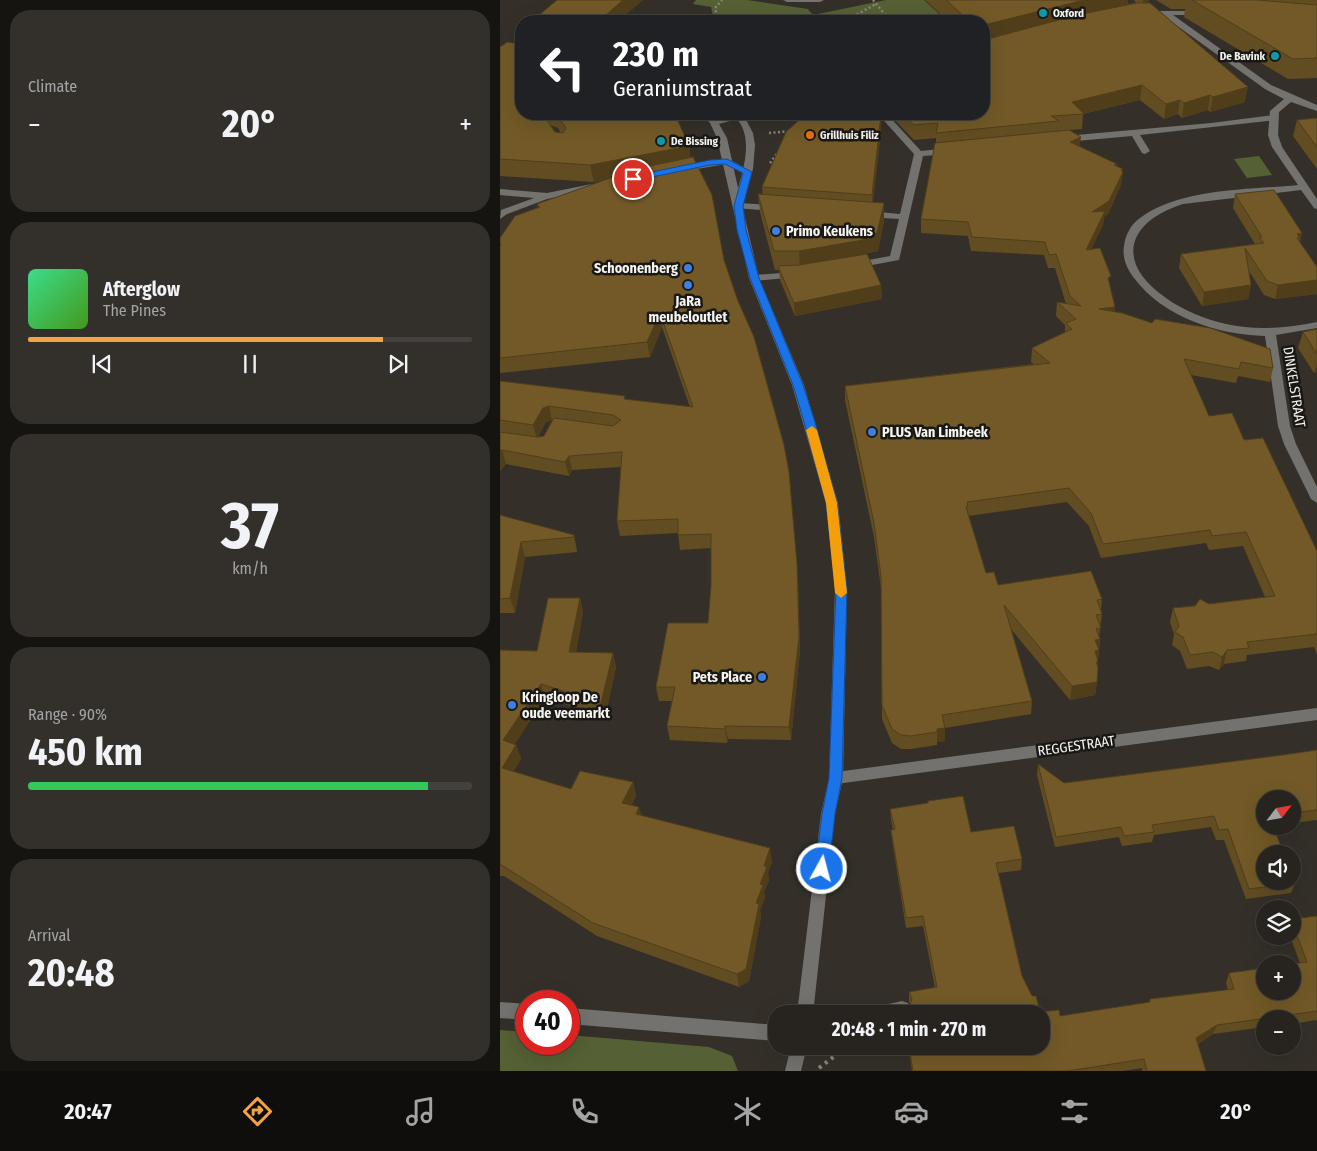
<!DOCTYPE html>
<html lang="en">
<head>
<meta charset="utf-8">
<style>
	body { margin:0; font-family:"Fira Sans Condensed",sans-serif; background:#33302c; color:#f1f3f6; height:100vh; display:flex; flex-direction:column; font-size:19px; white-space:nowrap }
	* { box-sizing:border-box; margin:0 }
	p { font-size:16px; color:#a4a4a4 }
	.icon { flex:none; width:28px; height:28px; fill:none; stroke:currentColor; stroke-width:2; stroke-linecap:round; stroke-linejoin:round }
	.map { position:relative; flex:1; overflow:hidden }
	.details { display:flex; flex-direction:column; gap:10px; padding:10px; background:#151411; width:500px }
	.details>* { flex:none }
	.hud { position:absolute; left:15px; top:15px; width:475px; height:105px; border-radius:20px; box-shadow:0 5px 20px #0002,0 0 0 1px #43413d; background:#202124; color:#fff; overflow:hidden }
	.needle { width:32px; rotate:59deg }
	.fabs { position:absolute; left:756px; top:790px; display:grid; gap:10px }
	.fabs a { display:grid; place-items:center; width:45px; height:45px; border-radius:50%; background:#27241f; box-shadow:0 5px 20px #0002,0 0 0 1px #43413d; font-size:25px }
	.speed { position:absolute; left:15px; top:990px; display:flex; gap:10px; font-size:25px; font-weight:700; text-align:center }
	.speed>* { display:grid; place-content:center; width:65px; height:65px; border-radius:50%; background:#27241f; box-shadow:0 5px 20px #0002,0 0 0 1px #43413d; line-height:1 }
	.speed .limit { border:8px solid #d22; background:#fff; color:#111 }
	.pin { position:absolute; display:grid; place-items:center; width:42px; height:42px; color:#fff; margin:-21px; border:2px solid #fff; border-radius:50%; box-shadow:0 1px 5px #0007 }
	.me { position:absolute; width:55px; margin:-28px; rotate:7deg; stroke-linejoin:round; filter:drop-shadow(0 0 4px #0008) }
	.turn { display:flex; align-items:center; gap:18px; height:105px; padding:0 15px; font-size:22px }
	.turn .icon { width:65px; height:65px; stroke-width:2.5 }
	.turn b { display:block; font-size:35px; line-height:42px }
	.big { font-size:38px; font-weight:700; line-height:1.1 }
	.details .card { flex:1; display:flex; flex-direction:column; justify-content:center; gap:8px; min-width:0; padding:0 18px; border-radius:20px; background:#33302c }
	.details .dial { align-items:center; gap:0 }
	.dial b { font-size:65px; line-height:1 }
	.song { display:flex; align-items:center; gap:15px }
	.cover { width:60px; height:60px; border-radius:8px; background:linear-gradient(135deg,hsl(150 70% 55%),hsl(100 70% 35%)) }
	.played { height:5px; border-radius:2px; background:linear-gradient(90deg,#f3a443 80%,#43413d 80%) }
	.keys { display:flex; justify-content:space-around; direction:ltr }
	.heat { display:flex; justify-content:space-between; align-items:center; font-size:28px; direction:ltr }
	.charge { height:8px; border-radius:4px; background:linear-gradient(90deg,#34c759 90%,#43413d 0) }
	.trip { position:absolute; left:268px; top:1005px; width:282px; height:50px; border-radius:20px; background:#27241f; box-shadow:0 5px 20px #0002,0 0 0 1px #43413d; font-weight:700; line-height:50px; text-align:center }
	.tab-bar { display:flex; height:80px; justify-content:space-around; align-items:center; background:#100e0c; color:#a4a4a4 }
	.tab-bar .icon { width:35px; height:35px }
	.tab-bar .on { color:#f3a443 }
	.tab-bar b { font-size:22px; color:#f1f3f6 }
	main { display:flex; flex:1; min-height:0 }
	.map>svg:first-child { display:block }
	.green { fill:#556034 }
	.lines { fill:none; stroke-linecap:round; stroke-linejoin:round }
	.path-far1 { stroke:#88857e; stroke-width:2.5; stroke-dasharray:2 2.5; stroke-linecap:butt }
	.path { stroke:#88857e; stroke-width:4; stroke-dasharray:3 4.5; stroke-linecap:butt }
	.service { fill:#73726e; fill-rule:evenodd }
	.minor { fill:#73726e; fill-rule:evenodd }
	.tertiary { fill:#73726e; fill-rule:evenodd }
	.wall { fill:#624d22; fill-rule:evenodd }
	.shaded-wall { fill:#503e1b }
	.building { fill:#725927; stroke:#503e1b }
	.route { fill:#1a73e8; stroke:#114b97 }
	.slow { fill:#f59e0b }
	.culture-dot { fill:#0f9aa8; stroke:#1a1815; stroke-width:2 }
	.food-dot { fill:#e8710a; stroke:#1a1815; stroke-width:2 }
	.shop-dot { fill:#3f7fe0; stroke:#1a1815; stroke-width:2 }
	.labels { text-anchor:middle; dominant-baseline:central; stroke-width:5; stroke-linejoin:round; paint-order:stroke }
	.far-poi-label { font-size:11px; font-weight:bold; fill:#f6f4ef; stroke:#1a1815; text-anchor:start }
	.poi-label { font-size:14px; font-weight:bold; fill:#f6f4ef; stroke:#1a1815; text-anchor:start }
	.street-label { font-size:14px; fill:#f6f4ef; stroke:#1a1815 }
</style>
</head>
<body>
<main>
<section class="details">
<div class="card"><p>Climate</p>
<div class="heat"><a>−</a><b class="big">20°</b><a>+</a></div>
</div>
<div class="card">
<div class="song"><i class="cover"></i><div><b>Afterglow</b><p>The Pines</p></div></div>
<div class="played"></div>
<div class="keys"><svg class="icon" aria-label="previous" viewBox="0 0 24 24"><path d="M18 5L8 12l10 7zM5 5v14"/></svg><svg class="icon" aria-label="pause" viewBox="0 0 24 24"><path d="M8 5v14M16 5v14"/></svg><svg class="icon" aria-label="next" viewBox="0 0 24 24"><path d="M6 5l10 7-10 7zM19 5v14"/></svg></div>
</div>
<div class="card dial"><b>37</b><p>km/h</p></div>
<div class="card"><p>Range · 90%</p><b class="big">450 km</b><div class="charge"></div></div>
<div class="card"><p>Arrival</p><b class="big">20:48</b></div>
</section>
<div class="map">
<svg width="817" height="1071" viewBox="0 0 817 1071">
	<rect width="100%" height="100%" fill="#343029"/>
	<g class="green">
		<path d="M196 0H247L308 9 313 15 386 0H424L447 21H214L211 7 193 4Z"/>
		<path d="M759 156 772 175 747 178 734 159Z"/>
		<path d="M0 1030 26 1032V1044H69V1035L209 1047 232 1056 238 1071H0Z"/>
	</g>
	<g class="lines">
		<g class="path-far1">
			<path d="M373 0 390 21"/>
			<path d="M218 21 215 8 222 0"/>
			<path d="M223 21 259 15"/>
			<path d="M345 21 376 4"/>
			<path d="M269 133 290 131"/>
			<path d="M270 163 280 150"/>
		</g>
		<path class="path" d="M319 1068 348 1046"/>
		<g class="service">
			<path d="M378 114H387L421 151 450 148 455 151 450 154 423 156 399 260 356 268 352 267 351 265 352 263 390 256 399 219 368 217 363 214 368 211 400 214 414 154Z"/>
			<path d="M774 115 779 118 777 120 640 135 650 151 645 154 642 153 632 136 565 142 560 139 565 136 711 123Z"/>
			<path d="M238 203 275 205 280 208 275 211 235 208 233 206Z"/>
			<path d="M294 272 298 273 299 275 298 277 254 281 249 278 254 275Z"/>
			<path d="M402 1001 408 1003 410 1009 408 1014H369L371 1008Z"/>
		</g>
		<g class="minor">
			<path d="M283 0H324L320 2H287Z"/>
			<path d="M642 11H705L706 13 702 15H673L771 85 817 105V111L791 102 779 112 778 135 782 147 817 199V209L814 208 801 190 683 204C626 222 615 263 666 298 684 311 705 319 726 324 757 331 786 328 817 322V328L776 335 790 426 796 444 817 487V503L811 499 784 444 778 426 765 336C718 335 663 317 634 278 627 269 622 258 624 246 625 236 631 224 640 218 681 188 748 190 798 185L772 147 768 135 770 111 784 99 765 89 662 15H645L641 13Z"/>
			<path d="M237 114H253L243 118H237Z"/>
			<path d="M227 158 252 172 250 174H244L226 164 180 172 175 169 180 166Z"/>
			<path d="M92 184 95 185V189L47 199 7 214 0 219 1 210 34 198 0 195V189L47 193Z"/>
			<path d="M817 708V720L336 784 331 782 329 778 331 774 336 772Z"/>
			<path d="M0 1002 26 1004V1020L0 1018Z"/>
			<path d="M69 1008 276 1025V1041L69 1024Z"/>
		</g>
		<g class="tertiary">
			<path d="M201 114H210L216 119 233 114H243L253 133 255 145 253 169 242 205 259 278 304 385 338 503 347 588 343 778 335 814 313 1014H297L321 814 329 778 335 588 326 503 292 385 249 278 217 138 210 123ZM237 119C253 138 244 167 238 188L227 138 219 124Z"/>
			<path d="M291 1046H307L301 1071H285Z"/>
		</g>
	</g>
	<g class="wall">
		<path d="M425 0H628V4L636 3 634 0H649L647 3 745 102 710 112 708 110 682 118 678 114 664 119 640 100 583 114 582 129 558 131 580 147 617 164 616 166 622 171 621 185 608 214 604 217 603 225 591 249 610 284 614 312 773 368 770 382 738 376 736 383 691 375 709 416 744 440 817 551V655L814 647 747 655 746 661 724 664 719 670 709 666 687 669 680 651 672 645 674 634 670 622 673 608 765 597 743 546 709 550 706 543 601 558 589 526 567 502 468 516 486 573 498 585 602 599 601 610 602 614 599 637 600 639 598 660 597 682 595 695 570 700 510 628 532 701 531 714 445 728V741L437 742V745L411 749H401L392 743 382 719 381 588 374 537 345 400V386L534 364 531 362 532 348 565 332V325L556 316 557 302 566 304 555 268H548L544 255 471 251 468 236 421 233V219L436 143V138L414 140 389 114H484V21H448Z"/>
		<path d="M656 0H817V78L788 79 684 17 685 9H671Z"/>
		<path d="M21 30V114H175L189 146 190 158 224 260 298 578 300 650 291 740 228 739 227 743 170 740 167 726 172 701H159L156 687 208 623 211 586V548L180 550 178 533 120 536 117 521 121 467 72 470 69 476 6 464 0 471V381L125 400 190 407 162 327 150 357 0 373V238L38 208 37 204 105 180 94 182 0 176V46L18 44 16 34ZM50 125 58 128 61 133 55 132ZM52 420 44 436 38 437 46 422Z"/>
		<path d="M817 118V169L793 136 797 120Z"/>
		<path d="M381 130 373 202 384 221 378 251 364 254 381 285 382 299 295 316 280 280 279 270H275L260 212 258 194 263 195 262 187Z"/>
		<path d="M735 194 802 233 800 242 817 267V294L775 299 764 295 749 271 751 285 748 299 702 306 679 268 681 254 755 244 733 208Z"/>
		<path d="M817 329V372L814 373 798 348 803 332Z"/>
		<path d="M0 515 74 535 77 550V552L25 557 15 613H0Z"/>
		<path d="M80 598 83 612 76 652 113 653 116 667 105 717 45 698 14 745H16L21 759 13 772 71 789 133 782 136 796 131 805 142 816 272 862 268 872 269 880 264 892 265 898 260 910 261 917 249 981 239 987 97 936 4 876H0V650L37 651Z"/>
		<path d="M817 750V820L792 823V799H765V826L795 883 791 893 746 899 724 840H716L711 827 654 835 652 842 622 846 619 837 555 847 537 775 538 764 564 783 783 755Z"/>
		<path d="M428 801 471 832 522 859 521 870 498 873 522 976 540 1012 560 1016 649 1002 650 999 728 990 726 983 729 973 800 963 790 936H792V919L817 916V1020L792 1024V1019H765V1027L713 1034 698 1044 706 1071H642V1068L623 1071H412L408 1046H541V1014H403V1006L410 1005V1004L409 1002V992L435 988 423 926 406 928 392 840 391 830H393L391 820 390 809 428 803Z"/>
	</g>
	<g class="shaded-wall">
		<path d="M123 0H143L119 21 106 15Z"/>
		<path d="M584 0H628L627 11 484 40V25Z"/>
		<path d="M643 0H649L642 9Z"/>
		<path d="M642 85 640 100 582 114 572 102Z"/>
		<path d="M748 87 745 102 710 112 713 97Z"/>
		<path d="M710 95 708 110 682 118 684 103Z"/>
		<path d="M680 100 678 114 664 119 666 104Z"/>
		<path d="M381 115V130L372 210V195Z"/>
		<path d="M581 137 579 151 570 142Z"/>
		<path d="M189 146 191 163 130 171H126L127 176 94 182 90 165Z"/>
		<path d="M623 169 622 174 623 172 621 185 608 214 604 217 603 225 584 264 592 212 621 170Z"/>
		<path d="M384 203V221L378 251 364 254V258L300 269 299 251 361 236Z"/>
		<path d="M802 233 799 247H797L800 238 797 234Z"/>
		<path d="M817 280V294L775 299 778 285Z"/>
		<path d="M381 285 382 299 295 316 294 303Z"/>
		<path d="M751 285 748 299 702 306 704 292Z"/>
		<path d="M615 307 613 321 599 309Z"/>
		<path d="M160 313 162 327 150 357 147 342Z"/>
		<path d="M817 362V372L814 373Z"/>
		<path d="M49 406 52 420 46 422 37 439 33 425 43 408Z"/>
		<path d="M2 450 6 464 0 471V451Z"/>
		<path d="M69 456 72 470 69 476 65 462Z"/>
		<path d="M289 472 298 578 300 650 291 740 289 727Z"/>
		<path d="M74 535 77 550V552L74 537Z"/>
		<path d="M21 542 25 557 15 613 10 598Z"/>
		<path d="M80 598 83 612 73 666 69 652Z"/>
		<path d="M600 639 597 661H598L596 675 593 665 595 640Z"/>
		<path d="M727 650 724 664 719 670 722 657Z"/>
		<path d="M113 653 116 667 105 717 101 703Z"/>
		<path d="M597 682 595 695 570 700 572 686Z"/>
		<path d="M41 684 45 698 8 754 3 740Z"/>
		<path d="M225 726 228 739 227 743 225 729Z"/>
		<path d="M445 728V741L437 742V729Z"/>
		<path d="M16 745 21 759 7 782 2 768Z"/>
		<path d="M133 782 136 796 126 816 122 803Z"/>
		<path d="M139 807 143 820 136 814Z"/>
		<path d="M270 848 272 862 268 872 269 880 264 892 265 898 260 910 261 917 249 981 239 987 237 974 256 903 264 866Z"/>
		<path d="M717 1025 713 1034 693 1048 696 1038Z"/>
	</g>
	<g class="building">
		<path d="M57 0H123L106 15 133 21H32Z"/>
		<path d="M446 0H584L484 25V33V21H469Z"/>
		<path d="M692 0H757L817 5V58L793 59Z"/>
		<path d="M637 3H650L748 87 713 97 710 95 684 103 680 100 666 104 642 85 572 102 584 114 551 116 559 121 436 133 438 123 414 125 403 114H484V45L487 44 484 40 577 15Z"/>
		<path d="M21 30V114H36L46 119 55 132 63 133 66 128 56 114H175L189 146 90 165 0 159V46H2L7 42 19 44V37L16 34Z"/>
		<path d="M306 114H379L381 115 372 195 262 187 286 132Z"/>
		<path d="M817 118V147L797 120Z"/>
		<path d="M569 130 581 137 570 142 617 164 614 165 623 169 621 170 623 172 609 201 592 212 605 211 586 250 600 248 611 276 608 278 615 307 599 309 622 313 652 323 655 319 710 328 770 349 773 368 741 362 739 369 684 359 709 416 732 413 744 440 763 438 817 551V634L747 642 749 648 727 650 722 657 713 652 690 655 683 637 675 632 679 626 673 608 695 606 700 599 709 604 775 596 746 532 712 536 710 530 603 544 591 513 569 488 467 502 468 507H466L486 573 494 572 498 585 591 571 602 599 597 600 602 614 596 615 601 628 596 629 600 639 595 640 599 650 595 651 598 661 596 662 598 667 597 682 572 686 504 605 532 701 442 715 445 728 437 729V732L411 736 401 735 392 729 382 705 381 576 374 523 345 386 550 363 532 348 572 329 566 323 576 319 557 302 581 306 570 296 556 254 549 255 545 242 472 237 468 222 421 219 435 143Z"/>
		<path d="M193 157 212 195 224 260 238 301 254 337 284 445 289 472 297 564 299 636 289 727 225 726V729L167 726 175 687H156L168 623H208L211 586V534L178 535V519L117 521 122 452 69 456 65 462 2 450 0 451V432L38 437 44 436 54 418 113 426 121 420 113 415 49 406 43 408 33 425 0 420V381L125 396 124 399 193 407 160 313 147 342 0 358V247L1 244H0V238L15 216 40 207 37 204 130 171H126Z"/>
		<path d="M774 190 802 233 797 234 800 238H797L817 267V280L778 285 767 281 745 248 751 285 704 292 681 254 764 243 759 237H762L735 194Z"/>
		<path d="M258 194 384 203 377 233 361 236 363 240 299 251H274Z"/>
		<path d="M367 254 381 285 294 303 278 266 299 265Z"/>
		<path d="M817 329V354L803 332Z"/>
		<path d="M0 515 74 535V537L21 542 10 598 0 599Z"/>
		<path d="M48 598H80L69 652 113 653 101 703 41 684 3 740 16 745 2 768 71 789 80 771 133 782 122 803 139 807 136 814 270 848 264 866 267 867 260 884 263 885 256 903 259 904 246 969 237 974 93 923 0 864V650L37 651Z"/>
		<path d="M817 750V810L792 813V799H765V826H773L784 854H765V881H792V877L795 883 749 889 728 829 719 830 714 816 652 825 654 832 624 836 621 827 556 837 538 764 564 783 783 755Z"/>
		<path d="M463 796 471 832 514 826 522 859 496 863 522 976 532 996H536L540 1012 559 1010 560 1016 650 1002V999L734 989 729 973 765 968V991H792V964L807 962 792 922V919L817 916V1011L717 1025 696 1038 706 1071H647L644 1059 568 1071H413L409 1046H541V1014H404L403 1006 410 1005 412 999 409 992 437 987 423 916 406 918 391 830 395 829 390 809 428 803V801Z"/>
	</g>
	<path class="route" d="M227 159 252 172 243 206 246 230 259 278 303 385 315 422 337 503 347 588 342 778 335 814 329 869 327 873 322 875 317 873 315 869 322 814 329 778 336 588 326 503 304 422 293 385 250 278 237 230 234 206 243 173 225 164 210 165 133 181 129 179 133 176 210 160Z"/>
	<path class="slow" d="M312 426 317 430 337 503 347 593 341 598 335 593 326 503 306 430Z"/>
	<g class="culture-dot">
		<circle cx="543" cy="13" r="5"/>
		<circle cx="775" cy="56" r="5"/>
		<circle cx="161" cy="141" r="5"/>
	</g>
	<circle class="food-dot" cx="310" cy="135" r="5"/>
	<g class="shop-dot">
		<circle cx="276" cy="231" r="5"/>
		<circle cx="188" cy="268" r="5"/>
		<circle cx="188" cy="285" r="5"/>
		<circle cx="372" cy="432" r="5"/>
		<circle cx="262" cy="677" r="5"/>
		<circle cx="12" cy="705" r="5"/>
	</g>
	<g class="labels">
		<g class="far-poi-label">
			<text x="553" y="13">Oxford</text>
			<text x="765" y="56" text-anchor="end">De Bavink</text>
			<text x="320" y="135">Grillhuis Filiz</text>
			<text x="171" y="141">De Bissing</text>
		</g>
		<g class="poi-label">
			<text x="286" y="231">Primo Keukens</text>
			<text x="178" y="268" text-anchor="end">Schoonenberg</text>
			<text x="188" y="301" text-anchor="middle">JaRa<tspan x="188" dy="16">meubeloutlet</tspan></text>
			<text x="382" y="432">PLUS Van Limbeek</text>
			<text x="252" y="677" text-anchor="end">Pets Place</text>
			<text x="22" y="697">Kringloop De<tspan x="22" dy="16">oude veemarkt</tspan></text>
		</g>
		<g class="street-label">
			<text transform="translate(794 387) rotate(81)">DINKELSTRAAT</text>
			<text transform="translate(576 746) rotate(-8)">REGGESTRAAT</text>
		</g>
	</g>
</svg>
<div class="fabs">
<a><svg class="needle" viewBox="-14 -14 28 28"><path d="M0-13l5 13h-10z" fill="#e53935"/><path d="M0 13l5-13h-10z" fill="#a4a4a4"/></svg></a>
<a><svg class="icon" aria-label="sound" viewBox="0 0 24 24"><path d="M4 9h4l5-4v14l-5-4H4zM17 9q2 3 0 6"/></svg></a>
<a><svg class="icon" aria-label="layers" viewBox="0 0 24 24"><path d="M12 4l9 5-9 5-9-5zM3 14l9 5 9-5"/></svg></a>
<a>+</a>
<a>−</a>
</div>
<div class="speed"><div class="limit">40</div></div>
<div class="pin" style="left:133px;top:179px;background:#d93025"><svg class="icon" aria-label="arrive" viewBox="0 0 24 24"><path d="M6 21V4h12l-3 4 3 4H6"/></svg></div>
<svg class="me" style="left:322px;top:869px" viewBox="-20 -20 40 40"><circle r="17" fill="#1a73e8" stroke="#fff" stroke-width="3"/><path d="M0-11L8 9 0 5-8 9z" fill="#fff"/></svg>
<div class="trip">20:48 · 1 min · 270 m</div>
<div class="hud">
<div class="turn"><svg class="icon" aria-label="left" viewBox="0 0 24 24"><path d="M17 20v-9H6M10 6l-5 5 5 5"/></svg><div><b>230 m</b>Geraniumstraat</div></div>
</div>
</div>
</main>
<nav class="tab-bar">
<b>20:47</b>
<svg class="icon on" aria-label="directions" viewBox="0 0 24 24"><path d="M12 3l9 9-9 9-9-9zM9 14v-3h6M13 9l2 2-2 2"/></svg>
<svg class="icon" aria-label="music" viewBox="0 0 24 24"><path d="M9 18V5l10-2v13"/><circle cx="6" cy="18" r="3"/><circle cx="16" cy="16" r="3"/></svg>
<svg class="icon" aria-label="phone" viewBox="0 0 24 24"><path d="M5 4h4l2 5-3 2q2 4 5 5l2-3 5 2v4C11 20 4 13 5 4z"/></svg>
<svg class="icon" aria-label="climate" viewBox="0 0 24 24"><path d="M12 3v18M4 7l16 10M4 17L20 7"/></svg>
<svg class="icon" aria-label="car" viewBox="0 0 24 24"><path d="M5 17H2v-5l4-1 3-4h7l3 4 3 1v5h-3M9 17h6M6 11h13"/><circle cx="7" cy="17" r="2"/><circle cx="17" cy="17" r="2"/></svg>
<svg class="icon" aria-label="filters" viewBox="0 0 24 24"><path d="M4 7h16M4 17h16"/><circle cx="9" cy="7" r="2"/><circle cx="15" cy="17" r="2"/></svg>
<b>20°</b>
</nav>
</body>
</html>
